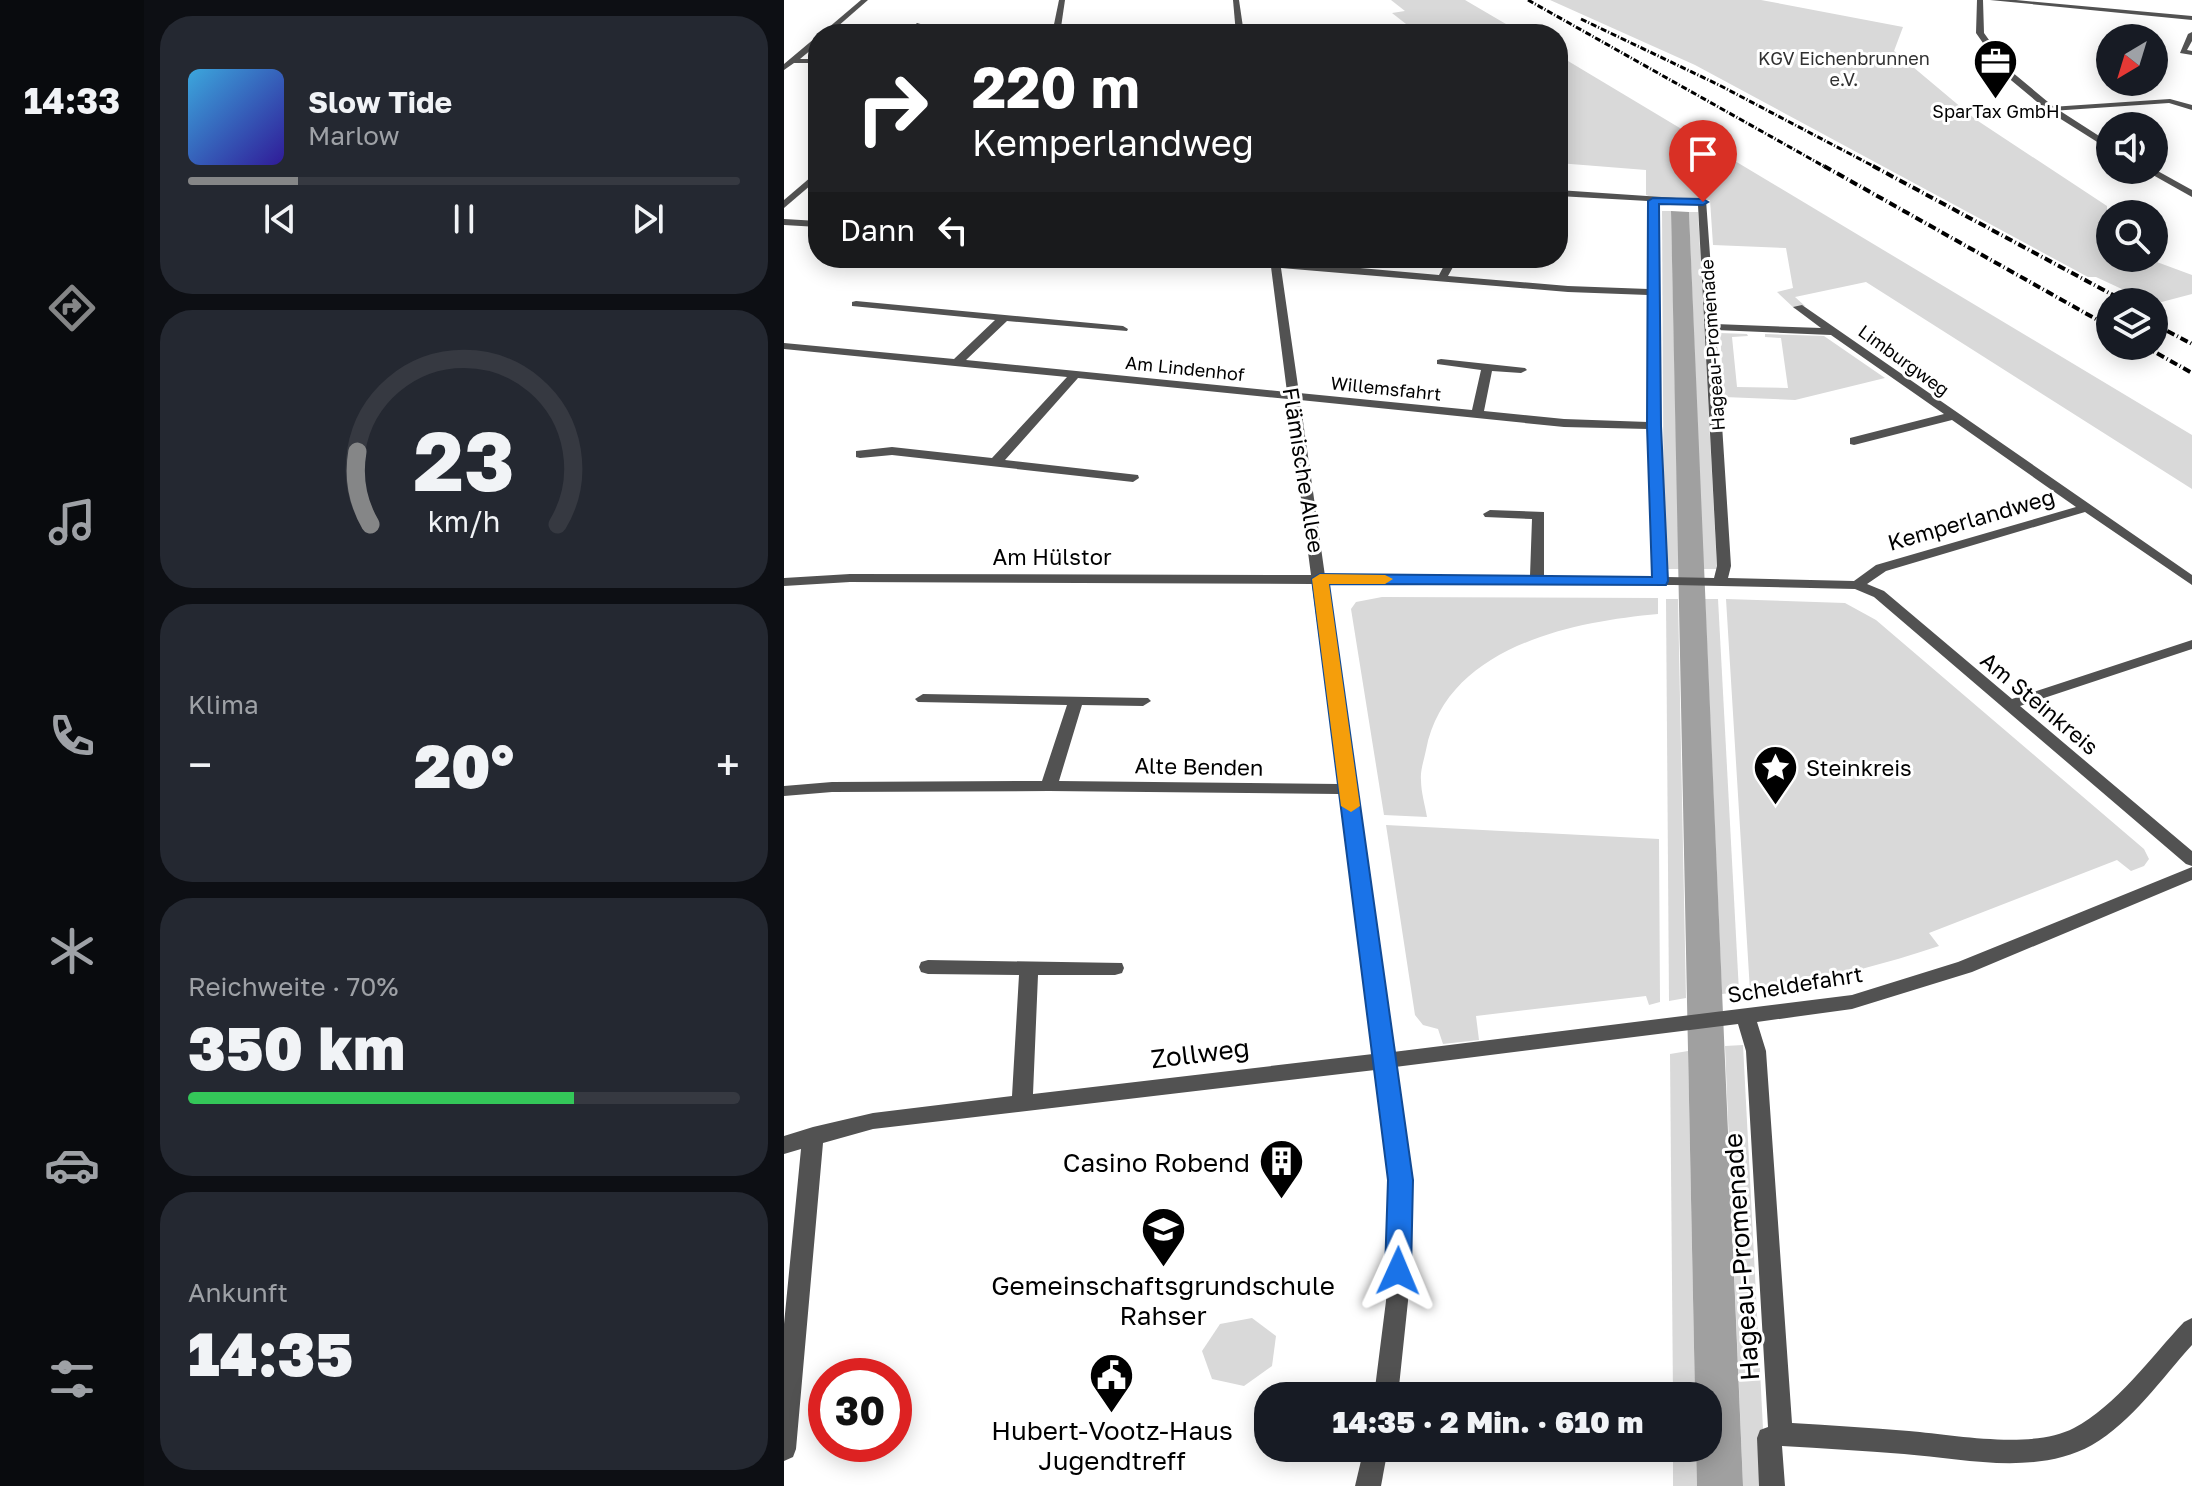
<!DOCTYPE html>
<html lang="de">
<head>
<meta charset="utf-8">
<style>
	body { margin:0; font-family:"Golos Text",sans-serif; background:#242831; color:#f1f3f6; height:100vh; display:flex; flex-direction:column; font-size:30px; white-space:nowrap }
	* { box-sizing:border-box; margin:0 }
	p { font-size:26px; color:#9ea1a6 }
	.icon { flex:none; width:44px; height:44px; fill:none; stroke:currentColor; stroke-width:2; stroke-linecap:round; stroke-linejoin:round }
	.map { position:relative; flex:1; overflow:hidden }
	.details { display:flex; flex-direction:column; gap:16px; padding:16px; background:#0d0f14; width:640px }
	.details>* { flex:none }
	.top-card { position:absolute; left:24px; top:24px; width:760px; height:244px; border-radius:32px; box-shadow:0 4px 20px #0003; background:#202124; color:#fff; overflow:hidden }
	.needle { width:52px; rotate:218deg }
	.tools { position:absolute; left:1312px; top:24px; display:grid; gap:16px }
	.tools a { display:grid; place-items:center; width:72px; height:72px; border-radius:50%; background:#171b24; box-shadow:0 4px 20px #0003; font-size:40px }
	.speed { position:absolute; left:24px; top:1358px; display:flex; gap:16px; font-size:40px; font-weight:700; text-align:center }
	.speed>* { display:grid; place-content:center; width:104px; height:104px; border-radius:50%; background:#171b24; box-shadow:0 4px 20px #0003; line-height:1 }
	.speed .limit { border:12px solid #d22; background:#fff; color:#111 }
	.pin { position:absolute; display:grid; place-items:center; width:68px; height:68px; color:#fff; margin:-82px -34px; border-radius:50% 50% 50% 0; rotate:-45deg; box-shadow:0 0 8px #0007 }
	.pin .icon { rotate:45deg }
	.me { position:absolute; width:88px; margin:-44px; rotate:1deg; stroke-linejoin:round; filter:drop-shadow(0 0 6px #0008) }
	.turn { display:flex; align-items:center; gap:28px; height:168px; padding:0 32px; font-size:36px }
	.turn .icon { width:104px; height:104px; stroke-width:2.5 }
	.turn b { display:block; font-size:56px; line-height:68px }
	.then { display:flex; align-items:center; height:76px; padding:0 32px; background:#0003; gap:16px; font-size:30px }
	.big { font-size:60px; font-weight:800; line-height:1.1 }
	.details .tile { flex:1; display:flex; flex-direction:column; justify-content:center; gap:12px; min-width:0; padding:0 28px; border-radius:32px; background:#242831 }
	.details .dial { align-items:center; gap:0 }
	.dial svg { height:208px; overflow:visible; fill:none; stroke:#363941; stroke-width:7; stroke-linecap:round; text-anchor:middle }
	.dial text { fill:#f1f3f6; stroke:none }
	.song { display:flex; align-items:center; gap:24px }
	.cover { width:96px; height:96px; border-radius:12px; background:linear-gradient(135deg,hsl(200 70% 55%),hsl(250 70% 35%)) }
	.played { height:8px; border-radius:4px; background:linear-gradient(90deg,#858687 20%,#363941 20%) }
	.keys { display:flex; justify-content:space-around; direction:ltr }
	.heat { display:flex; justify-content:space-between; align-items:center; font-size:44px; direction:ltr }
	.charge { height:12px; border-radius:6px; background:linear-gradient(90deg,#34c759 70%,#363941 0) }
	.trip { position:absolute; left:470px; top:1382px; width:468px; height:80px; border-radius:32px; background:#171b24; box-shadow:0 4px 20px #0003; font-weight:800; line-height:80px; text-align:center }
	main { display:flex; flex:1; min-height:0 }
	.tab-bar { display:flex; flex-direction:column; width:144px; justify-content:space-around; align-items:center; background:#090b0e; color:#9ea1a6 }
	.tab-bar .icon { width:56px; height:56px }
	.tab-bar .selected { color:#858687 }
	.tab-bar b { font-size:36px; color:#f1f3f6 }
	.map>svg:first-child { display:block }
	.green { fill:#d9d9d9 }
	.water { fill:#a0a0a0 }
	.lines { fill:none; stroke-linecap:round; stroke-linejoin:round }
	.minor { fill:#525252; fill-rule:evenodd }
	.tertiary { fill:#525252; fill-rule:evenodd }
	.rail-far1 { stroke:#000; stroke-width:3; stroke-dasharray:6 2 1 2; stroke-linecap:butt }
	.rail { stroke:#000; stroke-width:4; stroke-dasharray:8 3 1 3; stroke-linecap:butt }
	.route { fill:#1a73e8; stroke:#114b97; stroke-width:2 }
	.slow { fill:#f59e0b }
	.labels { text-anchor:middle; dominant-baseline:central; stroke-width:6; stroke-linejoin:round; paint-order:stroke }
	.far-park-label { font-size:18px; fill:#303030; stroke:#fff }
	.far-poi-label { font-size:18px; fill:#000; stroke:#fff }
	.far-street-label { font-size:18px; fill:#000; stroke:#fff }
	.street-label { font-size:22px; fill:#000; stroke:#fff }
	.poi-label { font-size:22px; fill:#000; stroke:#fff; text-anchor:start }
	.near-street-label { font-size:26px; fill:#000; stroke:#fff }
	.near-poi-label { font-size:26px; fill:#000; stroke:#fff }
</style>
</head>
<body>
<main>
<nav class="tab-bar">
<b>14:33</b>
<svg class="icon selected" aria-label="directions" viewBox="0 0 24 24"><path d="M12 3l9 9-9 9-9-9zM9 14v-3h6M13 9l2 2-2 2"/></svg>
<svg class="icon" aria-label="music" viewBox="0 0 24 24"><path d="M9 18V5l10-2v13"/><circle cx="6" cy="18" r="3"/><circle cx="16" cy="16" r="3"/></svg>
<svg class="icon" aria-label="phone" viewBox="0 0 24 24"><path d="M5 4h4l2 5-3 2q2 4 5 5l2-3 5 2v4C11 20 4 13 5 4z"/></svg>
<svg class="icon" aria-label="climate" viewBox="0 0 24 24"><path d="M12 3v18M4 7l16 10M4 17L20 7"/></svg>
<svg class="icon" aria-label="car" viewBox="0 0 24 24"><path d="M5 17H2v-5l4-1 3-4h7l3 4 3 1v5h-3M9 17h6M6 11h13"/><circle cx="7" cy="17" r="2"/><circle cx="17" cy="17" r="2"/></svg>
<svg class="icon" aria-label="filters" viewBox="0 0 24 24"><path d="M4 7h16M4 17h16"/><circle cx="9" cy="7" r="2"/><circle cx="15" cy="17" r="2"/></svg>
</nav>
<section class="details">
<div class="tile">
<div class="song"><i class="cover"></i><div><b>Slow Tide</b><p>Marlow</p></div></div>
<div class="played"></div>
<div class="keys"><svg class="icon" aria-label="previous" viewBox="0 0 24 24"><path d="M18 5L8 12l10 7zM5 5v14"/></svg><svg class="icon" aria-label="pause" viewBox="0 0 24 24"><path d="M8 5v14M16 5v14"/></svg><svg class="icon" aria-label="next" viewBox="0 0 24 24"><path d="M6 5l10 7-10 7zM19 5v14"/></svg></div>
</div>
<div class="tile dial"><svg viewBox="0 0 100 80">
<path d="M14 69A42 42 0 1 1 86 69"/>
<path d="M14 69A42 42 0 0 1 9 41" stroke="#858687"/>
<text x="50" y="56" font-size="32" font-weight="700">23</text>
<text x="50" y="72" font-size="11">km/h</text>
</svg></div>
<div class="tile"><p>Klima</p>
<div class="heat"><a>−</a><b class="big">20°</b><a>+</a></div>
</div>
<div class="tile"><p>Reichweite · 70%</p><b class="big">350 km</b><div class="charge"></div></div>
<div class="tile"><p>Ankunft</p><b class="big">14:35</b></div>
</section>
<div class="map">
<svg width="1408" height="1486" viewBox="0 0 1408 1486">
	<rect width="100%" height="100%" fill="#fff"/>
	<g class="green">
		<path d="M607 0H681L739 34H619L631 31 608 13 621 11Z"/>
		<path d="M766 0H977L1119 27 1110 51 1191 119 1323 206V245L1326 246V258H1362L1408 275V294L1370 304 1312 277H1304L911 65Z"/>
		<path d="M774 55 1408 435V489L1082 282 1011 297 1021 306 1011 309 993 292 1009 288 1002 248 929 245 926 200 872 199 862 195V170L774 163Z"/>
		<path d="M878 211H887L895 569H880Z"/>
		<path d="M905 212H914L933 569H919Z"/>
		<path d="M936 333 963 334 964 336 948 337 953 387 1004 388 997 338 981 337V334L1040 336 1101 378 1011 400 940 397Z"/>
		<path d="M598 597 874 598V614C786 622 662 647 642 750 640 760 636 771 637 780 637 792 641 805 643 817L600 815 567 609 572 602Z"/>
		<path d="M882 599H894L902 998 885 1001Z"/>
		<path d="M921 599H934L955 992 938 994Z"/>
		<path d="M942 599 1061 603 1092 620 1360 849 1365 859 1360 866 1347 871 1333 860 1145 933 1155 946C1092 967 1031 982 966 991Z"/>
		<path d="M602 825 875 839 876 1002 865 1005 862 996 692 1016 695 1040 659 1044 654 1029 639 1025 631 1015Z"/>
		<path d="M959 1045 982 1486H959L941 1046Z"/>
		<path d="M904 1051 911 1396H889L886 1054Z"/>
		<path d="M468 1318 492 1336 488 1366 460 1386 428 1379 418 1351 436 1324Z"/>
		<path d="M889 1448H912L913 1486H889Z"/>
	</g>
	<path class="water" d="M887 211 905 212 959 1486H913L912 1448H924V1396H911Z"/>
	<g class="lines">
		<g class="minor">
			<path d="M77 0H84L45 34H37Z"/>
			<path d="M275 0H281L276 34H268Z"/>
			<path d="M449 0H455L460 34H452Z"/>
			<path d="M1206 0H1232L1408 16V20Z"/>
			<path d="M133 23 140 25 130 34H121Z"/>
			<path d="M1408 32V41L1403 50 1408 51V55L1396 53 1404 34Z"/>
			<path d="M31 38H34V44L16 59H34V63H10L0 70V64Z"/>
			<path d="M1386 99 1408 105V110L1385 103 1267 111 1263 109 1267 107Z"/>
			<path d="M34 171V179L0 208V200Z"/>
			<path d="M774 190 922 200 931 324 1037 328 1009 307 1018 305 1408 575V585L1301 512 1102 571 1083 584 1100 591 1228 699 1408 640V649L1236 706 1408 851V866L1402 864 1090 597 1071 589 890 585 542 584 609 1052 1068 995 1174 962 1408 867V880L1188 972 1068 1009 973 1022 982 1051 1008 1423C1047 1425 1086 1428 1125 1431 1171 1435 1248 1450 1290 1428 1331 1407 1368 1356 1400 1322L1408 1318V1345C1378 1378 1348 1422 1308 1445 1252 1476 1181 1459 1120 1454 1080 1451 1039 1448 998 1446L1001 1486H975L973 1438 976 1430 984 1427 962 1051 954 1024 611 1067 627 1180 624 1301 614 1396H590L602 1301 605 1180 591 1070 89 1129 39 1143 12 1449 9 1457 0 1461V1324L17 1149 0 1154V1136L29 1127 89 1113 228 1096 235 975 144 974 137 972 135 967 137 962 144 960 338 963 340 968 338 973 331 975H254L249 1094 589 1054 555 794 265 791 48 792 0 796V786L48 782 258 781 283 705 134 702 131 699 139 694 364 698 367 701 359 706 298 705 275 781 554 784 528 584 66 582 0 586V578L66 574 527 575 504 399 294 378 221 460 354 475 355 478 349 482 108 455 76 458 72 457V451L108 447 208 458 283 377 0 349V343L170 359 211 320 68 306V302L72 301 339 326 344 329 343 331 223 321 182 360 503 392 487 267 422 261 417 258 486 260V258H496L497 261 655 275 664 258H674L664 276 784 286 864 289V201L774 196ZM874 202 914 205 933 566 930 578 883 577 876 426ZM497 268 784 292 864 295V422L780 419 700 411 708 371 737 373 743 370 741 368 657 359 653 360V364L697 370 688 410 515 393ZM932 330 1047 335 1160 414 1066 438V444L1070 445 1168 420 1292 507 1092 565 1070 581 944 578 947 566ZM516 400 780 427 864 429 869 577 760 576V512L706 510 699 514 701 517 748 519 746 576H541Z"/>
			<path d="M0 219 34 221V227L0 225Z"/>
			<path d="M580 1448H604L597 1486H571Z"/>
		</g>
		<g class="tertiary">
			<path d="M1193 0H1199L1200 33 1228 72 1270 107 1326 143V150L1264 111 1222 76 1192 33Z"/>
			<path d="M1370 169 1408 190V197L1360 170Z"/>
		</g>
		<g class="rail-far1">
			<path d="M744 0 1043 168"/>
			<path d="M797 19 935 85 1093 168"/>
		</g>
		<g class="rail">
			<path d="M1040 166 1326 327"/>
			<path d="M1089 166 1342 302"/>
			<path d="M1370 324 1408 344"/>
			<path d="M1360 346 1408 373"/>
		</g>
	</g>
	<path class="route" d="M869 198 919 199 924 202 919 205 875 204 877 426 884 581 882 585 545 584 629 1180 627 1271 623 1279 614 1282 605 1279 601 1271 604 1180 528 579 536 574 868 577 863 426 864 201Z"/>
	<path class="slow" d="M536 574 601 575 609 579 601 584H545L576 806 567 812 557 806 528 579Z"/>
	<defs>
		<symbol id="office-pin" viewBox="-11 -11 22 30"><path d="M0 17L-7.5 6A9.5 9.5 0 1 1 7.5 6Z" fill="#000" stroke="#fff"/><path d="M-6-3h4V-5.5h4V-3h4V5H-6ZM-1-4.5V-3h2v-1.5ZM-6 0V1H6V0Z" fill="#fff"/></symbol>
		<symbol id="sight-pin" viewBox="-11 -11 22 30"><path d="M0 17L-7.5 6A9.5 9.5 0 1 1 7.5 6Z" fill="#000" stroke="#fff"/><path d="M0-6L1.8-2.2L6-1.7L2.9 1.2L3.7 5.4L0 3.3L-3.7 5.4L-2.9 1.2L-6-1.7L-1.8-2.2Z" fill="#fff"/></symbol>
		<symbol id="building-pin" viewBox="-11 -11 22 30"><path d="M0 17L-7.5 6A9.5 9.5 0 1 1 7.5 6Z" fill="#000" stroke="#fff"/><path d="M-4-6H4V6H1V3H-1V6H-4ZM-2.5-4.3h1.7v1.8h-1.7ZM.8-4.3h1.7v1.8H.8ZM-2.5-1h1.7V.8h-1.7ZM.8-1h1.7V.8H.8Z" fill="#fff"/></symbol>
		<symbol id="school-pin" viewBox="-11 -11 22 30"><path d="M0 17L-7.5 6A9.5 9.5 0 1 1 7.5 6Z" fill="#000" stroke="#fff"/><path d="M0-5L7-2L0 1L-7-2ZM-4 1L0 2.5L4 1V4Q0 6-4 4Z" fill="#fff"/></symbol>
		<symbol id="civic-pin" viewBox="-11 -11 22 30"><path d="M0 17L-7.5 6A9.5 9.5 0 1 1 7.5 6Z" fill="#000" stroke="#fff"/><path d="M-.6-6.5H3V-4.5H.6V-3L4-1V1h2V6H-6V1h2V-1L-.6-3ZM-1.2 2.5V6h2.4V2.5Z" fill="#fff"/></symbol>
	</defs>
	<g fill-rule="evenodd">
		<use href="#office-pin" x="1186" y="36" width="51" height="69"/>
		<use href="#sight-pin" x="966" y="742" width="51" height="69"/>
		<use href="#building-pin" x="472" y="1136" width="51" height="69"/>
		<use href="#school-pin" x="354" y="1204" width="51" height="69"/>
		<use href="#civic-pin" x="302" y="1350" width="51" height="69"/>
	</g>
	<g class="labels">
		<g class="far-park-label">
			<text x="1060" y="58">KGV Eichenbrunnen<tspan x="1060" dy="21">e.V.</tspan></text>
		</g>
		<g class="far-poi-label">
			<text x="1212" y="111">SparTax GmbH</text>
		</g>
		<g class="far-street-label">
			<text transform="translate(928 345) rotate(-94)">Hageau-Promenade</text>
			<text transform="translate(1120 360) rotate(36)">Limburgweg</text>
			<text transform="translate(401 368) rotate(6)">Am Lindenhof</text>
			<text transform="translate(602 388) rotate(6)">Willemsfahrt</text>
		</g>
		<g class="street-label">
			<text transform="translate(520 470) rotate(81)">Flämische Allee</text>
			<text transform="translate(1187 519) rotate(-16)">Kemperlandweg</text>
			<text x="268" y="556">Am Hülstor</text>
			<text transform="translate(1256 703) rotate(40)">Am Steinkreis</text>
			<text transform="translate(415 766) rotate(1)">Alte Benden</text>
			<text transform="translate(1011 984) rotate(-9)">Scheldefahrt</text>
		</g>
		<g class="poi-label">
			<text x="1022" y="767">Steinkreis</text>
		</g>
		<g class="near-street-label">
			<text transform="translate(416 1053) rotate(-7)">Zollweg</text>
			<text transform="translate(957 1257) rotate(-94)">Hageau-Promenade</text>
		</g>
		<g class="near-poi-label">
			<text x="466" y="1162" text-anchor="end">Casino Robend</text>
			<text x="379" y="1285">Gemeinschaftsgrundschule<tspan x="379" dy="30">Rahser</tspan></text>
			<text x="328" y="1430">Hubert-Vootz-Haus<tspan x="328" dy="30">Jugendtreff</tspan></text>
		</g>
	</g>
</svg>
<div class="tools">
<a><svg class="needle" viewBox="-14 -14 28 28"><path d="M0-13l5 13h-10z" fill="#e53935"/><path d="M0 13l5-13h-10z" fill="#9ea1a6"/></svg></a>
<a><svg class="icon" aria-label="sound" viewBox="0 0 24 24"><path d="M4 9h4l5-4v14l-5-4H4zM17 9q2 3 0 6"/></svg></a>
<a><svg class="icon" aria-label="search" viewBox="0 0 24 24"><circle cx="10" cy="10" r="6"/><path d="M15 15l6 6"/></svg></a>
<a><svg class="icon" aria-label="layers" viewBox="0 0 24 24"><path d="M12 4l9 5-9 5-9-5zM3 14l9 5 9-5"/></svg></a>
</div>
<div class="speed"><div class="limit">30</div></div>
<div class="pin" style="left:919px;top:202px;background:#d93025"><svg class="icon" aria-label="arrive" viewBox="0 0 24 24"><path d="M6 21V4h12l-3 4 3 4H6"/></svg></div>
<svg class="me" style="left:614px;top:1271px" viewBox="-20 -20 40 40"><path d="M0-17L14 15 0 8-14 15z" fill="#1a73e8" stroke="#fff" stroke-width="4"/></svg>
<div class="trip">14:35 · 2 Min. · 610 m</div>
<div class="top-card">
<div class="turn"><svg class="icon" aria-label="right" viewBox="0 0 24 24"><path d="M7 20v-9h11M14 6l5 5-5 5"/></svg><div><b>220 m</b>Kemperlandweg</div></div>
<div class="then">Dann<svg class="icon" aria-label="left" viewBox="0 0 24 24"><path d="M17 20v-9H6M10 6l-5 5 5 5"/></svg></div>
</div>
</div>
</main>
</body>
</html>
